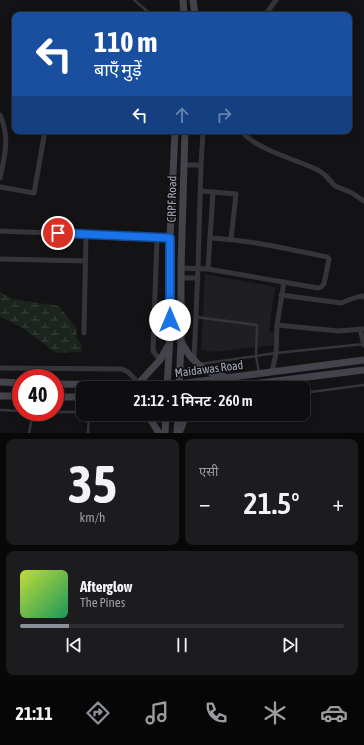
<!DOCTYPE html>
<html lang="hi">
<head>
<meta charset="utf-8">
<style>
	body { margin:0; font-family:"Asap Condensed","Noto Sans Devanagari",sans-serif; background:#1c1c1e; color:#f1f3f6; height:100vh; display:flex; flex-direction:column; font-size:15px; white-space:nowrap }
	* { box-sizing:border-box; margin:0 }
	p { font-size:13px; color:#9b9c9f }
	.icon { flex:none; width:22px; height:22px; fill:none; stroke:currentColor; stroke-width:2; stroke-linecap:round; stroke-linejoin:round }
	.map { position:relative; height:433px; overflow:hidden }
	.panel { display:flex; flex-direction:column; gap:6px; padding:6px; background:#080809; flex:1 }
	.panel>* { flex:none }
	.banner { position:absolute; left:12px; top:12px; width:340px; height:122px; border-radius:8px; box-shadow:0 2px 10px #0003,0 0 0 1px #2e2e30; background:#1a4fa0; color:#fff; overflow:hidden }
	.speed { position:absolute; left:12px; top:369px; display:flex; gap:8px; font-size:20px; font-weight:700; text-align:center }
	.speed>* { display:grid; place-content:center; width:52px; height:52px; border-radius:50%; background:#0e0e10; box-shadow:0 2px 10px #0003,0 0 0 1px #2e2e30; line-height:1 }
	.speed .limit { border:6px solid #d22; background:#fff; color:#111 }
	.pin { position:absolute; display:grid; place-items:center; width:34px; height:34px; color:#fff; margin:-17px; border:2px solid #fff; border-radius:50%; box-shadow:0 1px 4px #0007 }
	.me { position:absolute; width:44px; margin:-22px; rotate:0deg; stroke-linejoin:round; filter:drop-shadow(0 0 3px #0008) }
	.turn { display:flex; align-items:center; gap:14px; height:84px; padding:0 16px; font-size:18px }
	.turn .icon { width:52px; height:52px; stroke-width:2.5 }
	.turn b { display:block; font-size:28px; line-height:34px }
	.lanes { display:flex; align-items:center; height:38px; padding:0 16px; background:#0003; justify-content:center; gap:20px; direction:ltr }
	.lanes .off { opacity:.35 }
	.big { font-size:30px; font-weight:600; line-height:1.1 }
	.panel .widget { flex:1; display:flex; flex-direction:column; justify-content:center; gap:6px; min-width:0; padding:0 14px; border-radius:8px; background:#1c1c1e }
	.panel .dial { align-items:center; gap:0 }
	.dial b { font-size:52px; line-height:1 }
	.song { display:flex; align-items:center; gap:12px }
	.cover { width:48px; height:48px; border-radius:6px; background:linear-gradient(135deg,hsl(70 70% 55%),hsl(150 70% 35%)) }
	.played { height:4px; border-radius:2px; background:linear-gradient(90deg,#8c9099 15%,#2e2e30 15%) }
	.keys { display:flex; justify-content:space-around; direction:ltr }
	.heat { display:flex; justify-content:space-between; align-items:center; font-size:22px; direction:ltr }
	.panel .tiles { flex:1; display:grid; gap:6px; grid-template-columns:1fr 1fr }
	.widget:last-child { grid-column:span 2 }
	.trip { position:absolute; left:76px; top:381px; width:234px; height:40px; border-radius:8px; background:#0e0e10; box-shadow:0 2px 10px #0003,0 0 0 1px #2e2e30; font-weight:600; line-height:40px; text-align:center }
	.tab-bar { display:flex; height:64px; justify-content:space-around; align-items:center; background:#060606; color:#9b9c9f }
	.tab-bar .icon { width:28px; height:28px }
	.tab-bar .selected { color:#8c9099 }
	.tab-bar b { font-size:18px; color:#f1f3f6 }
	.map>svg:first-child { display:block }
	.built { fill:#1f1f22 }
	.wetland { fill:url(#wetland-marsh) }
	.lines { fill:none; stroke-linecap:round; stroke-linejoin:round }
	.lane { stroke:#34353b; stroke-width:2.5 }
	.street { stroke:#34353b; stroke-width:5 }
	.secondary { stroke:#42434b; stroke-width:7 }
	.route-casing { stroke:#114b97; stroke-width:10 }
	.route { stroke:#1a73e8; stroke-width:7 }
	.labels { text-anchor:middle; dominant-baseline:central; stroke-width:3; stroke-linejoin:round; paint-order:stroke }
	.street-label { font-size:12px; fill:#a4a8b7; stroke:#0e0e10 }
</style>
</head>
<body>
<div class="map">
<svg width="364" height="433" viewBox="0 0 364 433">
	<defs>
		<pattern id="wetland-marsh" width="20" height="14" patternUnits="userSpaceOnUse"><rect width="20" height="14" fill="#1b241d"/><path d="M1 5h8M5 5V1M11 12h8M15 12V8" fill="none" stroke="#39413c"/></pattern>
	</defs>
	<rect width="100%" height="100%" fill="#131315"/>
	<path class="built" d="M205 274 275 287 269 331 274 332 273 345 214 352 201 350Z"/>
	<path class="wetland" d="M0 292 13 299 59 306 77 329 76 337 82 345 81 352 56 353 23 328 0 317Z"/>
	<g class="lines">
		<g class="lane">
			<path d="M134 0 152 15"/>
			<path d="M196 317 257 325 256 356 259 373"/>
			<path d="M200 364 276 353 364 344"/>
			<path d="M303 393 364 385"/>
			<path d="M0 410 21 411"/>
			<path d="M55 412H83"/>
			<path d="M29 433 33 412"/>
			<path d="M88 433 89 414"/>
		</g>
		<g class="street">
			<path d="M265 15 276 0"/>
			<path d="M0 115C10 136 5 156 0 178"/>
			<path d="M241 131C257 150 295 159 318 170L325 175 335 186 352 193 364 201"/>
			<path d="M184 165H201L203 131"/>
			<path d="M0 187 34 193 45 131"/>
			<path d="M201 191 213 192"/>
			<path d="M0 231 170 238"/>
			<path d="M157 237 153 351 160 360"/>
			<path d="M210 238 213 192 236 194 231 239"/>
			<path d="M0 259 86 261"/>
			<path d="M181 268 208 269 318 288 321 287 324 284 329 259 327 257C289 249 249 240 210 238L208 269"/>
			<path d="M181 278H198"/>
			<path d="M281 295 341 303 357 297 363 296 364 297"/>
			<path d="M277 325 338 331 364 329"/>
			<path d="M360 329 364 345"/>
			<path d="M84 333 86 234"/>
			<path d="M194 360 198 268 201 165"/>
			<path d="M0 368 122 369 128 372 135 379 136 385"/>
			<path d="M272 372 276 353 277 325 284 282"/>
		</g>
		<g class="secondary">
			<path d="M183 0 184 15"/>
			<path d="M193 0 195 15"/>
			<path d="M182 343C189 358 205 374 223 376"/>
			<path d="M0 382 21 383"/>
			<path d="M55 384 137 385 179 384 364 360"/>
			<path d="M137 385 160 360 168 346"/>
			<path d="M179 387 181 343V268L185 131"/>
			<path d="M167 388 170 335V238L175 131"/>
			<path d="M220 388 364 370"/>
			<path d="M0 396H21"/>
			<path d="M55 397H83"/>
			<path d="M147 414 159 433"/>
			<path d="M165 433 166 414"/>
			<path d="M177 433 178 414"/>
			<path d="M179 433 185 418 190 414"/>
		</g>
	</g>
	<g class="lines">
		<defs>
			<path id="route" d="M58 233 170 238V320"/>
		</defs>
		<use href="#route" class="route-casing"/>
		<use href="#route" class="route"/>
	</g>
	<g class="labels">
		<g class="street-label">
			<text transform="translate(172 199) rotate(-89)">CRPF Road</text>
			<text transform="translate(209 369) rotate(-7)">Maidawas Road</text>
		</g>
	</g>
</svg>
<div class="speed"><div class="limit">40</div></div>
<div class="pin" style="left:58px;top:233px;background:#d93025"><svg class="icon" aria-label="arrive" viewBox="0 0 24 24"><path d="M6 21V4h12l-3 4 3 4H6"/></svg></div>
<svg class="me" style="left:170px;top:320px" viewBox="-20 -20 40 40"><circle r="19" fill="#fff"/><path d="M0-13L10 11 0 6-10 11z" fill="#1a73e8"/></svg>
<div class="trip">21:12 · 1 मिनट · 260 m</div>
<div class="banner">
<div class="turn"><svg class="icon" aria-label="left" viewBox="0 0 24 24"><path d="M17 20v-9H6M10 6l-5 5 5 5"/></svg><div><b>110 m</b>बाएँ मुड़ें</div></div>
<div class="lanes"><svg class="icon" aria-label="left" viewBox="0 0 24 24"><path d="M17 20v-9H6M10 6l-5 5 5 5"/></svg><svg class="icon off" aria-label="ahead" viewBox="0 0 24 24"><path d="M12 20V5M6 11l6-6 6 6"/></svg><svg class="icon off" aria-label="right" viewBox="0 0 24 24"><path d="M7 20v-9h11M14 6l5 5-5 5"/></svg></div>
</div>
</div>
<section class="panel">
<div class="tiles">
<div class="widget dial"><b>35</b><p>km/h</p></div>
<div class="widget"><p>एसी</p>
<div class="heat"><a>−</a><b class="big">21.5°</b><a>+</a></div>
</div>
<div class="widget">
<div class="song"><i class="cover"></i><div><b>Afterglow</b><p>The Pines</p></div></div>
<div class="played"></div>
<div class="keys"><svg class="icon" aria-label="previous" viewBox="0 0 24 24"><path d="M18 5L8 12l10 7zM5 5v14"/></svg><svg class="icon" aria-label="pause" viewBox="0 0 24 24"><path d="M8 5v14M16 5v14"/></svg><svg class="icon" aria-label="next" viewBox="0 0 24 24"><path d="M6 5l10 7-10 7zM19 5v14"/></svg></div>
</div>
</div>
</section>
<nav class="tab-bar">
<b>21:11</b>
<svg class="icon selected" aria-label="directions" viewBox="0 0 24 24"><path d="M12 3l9 9-9 9-9-9zM9 14v-3h6M13 9l2 2-2 2"/></svg>
<svg class="icon" aria-label="music" viewBox="0 0 24 24"><path d="M9 18V5l10-2v13"/><circle cx="6" cy="18" r="3"/><circle cx="16" cy="16" r="3"/></svg>
<svg class="icon" aria-label="phone" viewBox="0 0 24 24"><path d="M5 4h4l2 5-3 2q2 4 5 5l2-3 5 2v4C11 20 4 13 5 4z"/></svg>
<svg class="icon" aria-label="climate" viewBox="0 0 24 24"><path d="M12 3v18M4 7l16 10M4 17L20 7"/></svg>
<svg class="icon" aria-label="car" viewBox="0 0 24 24"><path d="M5 17H2v-5l4-1 3-4h7l3 4 3 1v5h-3M9 17h6M6 11h13"/><circle cx="7" cy="17" r="2"/><circle cx="17" cy="17" r="2"/></svg>
</nav>
</body>
</html>
